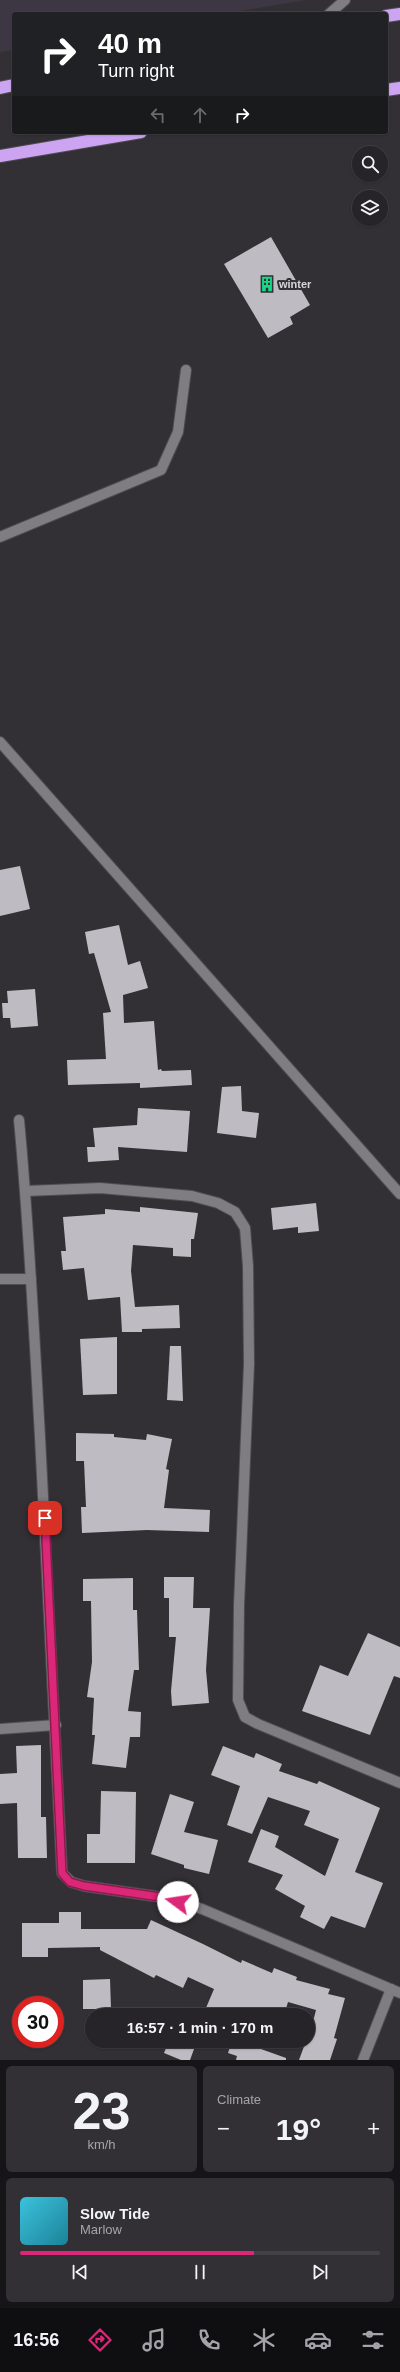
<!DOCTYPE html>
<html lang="en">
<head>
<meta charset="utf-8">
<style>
	body { margin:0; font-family:Helvetica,sans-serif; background:#323034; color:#f1f3f6; height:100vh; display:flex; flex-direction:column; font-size:15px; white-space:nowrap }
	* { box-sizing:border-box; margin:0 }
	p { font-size:13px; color:#a4a4a8 }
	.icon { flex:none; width:22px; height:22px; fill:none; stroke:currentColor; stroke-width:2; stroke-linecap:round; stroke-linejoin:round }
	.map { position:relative; height:2060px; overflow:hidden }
	.drawer { display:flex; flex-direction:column; gap:6px; padding:6px; background:#151416; flex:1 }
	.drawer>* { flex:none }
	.hud { position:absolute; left:12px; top:12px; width:376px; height:122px; border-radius:4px; box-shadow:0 1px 3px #0004,0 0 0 1px #424145; background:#202124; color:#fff; overflow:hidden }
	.buttons { position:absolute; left:352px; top:146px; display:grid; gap:8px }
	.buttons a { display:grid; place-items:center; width:36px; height:36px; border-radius:50%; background:#262428; box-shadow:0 1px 3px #0004,0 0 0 1px #424145; font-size:20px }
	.speed { position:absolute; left:12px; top:1996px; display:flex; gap:8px; font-size:20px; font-weight:700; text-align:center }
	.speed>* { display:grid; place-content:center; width:52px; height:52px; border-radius:50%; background:#262428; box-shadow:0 1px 3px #0004,0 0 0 1px #424145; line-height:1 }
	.speed .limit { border:6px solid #d22; background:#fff; color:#111 }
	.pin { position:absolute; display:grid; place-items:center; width:34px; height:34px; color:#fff; margin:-17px; border-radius:8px; box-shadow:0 2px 6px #0006 }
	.me { position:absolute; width:44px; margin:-22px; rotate:284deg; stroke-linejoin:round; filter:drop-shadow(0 0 3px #0008) }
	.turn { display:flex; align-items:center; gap:14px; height:84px; padding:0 20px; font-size:18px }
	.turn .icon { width:52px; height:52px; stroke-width:2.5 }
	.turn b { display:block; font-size:28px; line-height:34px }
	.lanes { display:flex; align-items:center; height:38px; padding:0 20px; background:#0003; justify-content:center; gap:20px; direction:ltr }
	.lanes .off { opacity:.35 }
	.big { font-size:30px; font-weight:700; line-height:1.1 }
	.drawer .card { flex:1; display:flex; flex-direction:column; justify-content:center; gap:6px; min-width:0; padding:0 14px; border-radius:6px; background:#323034 }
	.drawer .dial { align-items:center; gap:0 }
	.dial b { font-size:52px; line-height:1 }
	.song { display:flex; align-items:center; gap:12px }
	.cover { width:48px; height:48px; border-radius:6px; background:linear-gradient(135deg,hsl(190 70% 55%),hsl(190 70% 35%)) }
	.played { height:4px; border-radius:2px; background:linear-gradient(90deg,#db2777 65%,#424145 65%) }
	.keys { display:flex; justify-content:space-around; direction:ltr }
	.heat { display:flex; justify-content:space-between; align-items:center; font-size:22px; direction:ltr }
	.drawer .tiles { flex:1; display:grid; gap:6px; grid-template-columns:1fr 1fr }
	.card:last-child { grid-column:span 2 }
	.trip { position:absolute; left:85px; top:2008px; width:230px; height:40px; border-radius:20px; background:#262428; box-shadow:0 1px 3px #0004,0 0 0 1px #424145; font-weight:700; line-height:40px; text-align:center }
	.menu { display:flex; height:64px; justify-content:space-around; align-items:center; background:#0f0e10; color:#a4a4a8 }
	.menu .icon { width:28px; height:28px }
	.menu .selected { color:#db2777 }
	.menu b { font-size:18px; color:#f1f3f6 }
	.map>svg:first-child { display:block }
	.built { fill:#3d3743 }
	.building { fill:#bfbbc2 }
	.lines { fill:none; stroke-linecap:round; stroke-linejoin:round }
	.minor-casing { stroke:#4f4d52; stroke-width:12 }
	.highway-casing { stroke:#4f4d52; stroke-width:14 }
	.minor { stroke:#7f7c82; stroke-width:10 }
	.highway { stroke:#cda4f2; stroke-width:12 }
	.route-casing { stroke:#8e194d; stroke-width:10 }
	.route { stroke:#db2777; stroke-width:7 }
	.labels { text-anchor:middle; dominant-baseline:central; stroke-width:4; stroke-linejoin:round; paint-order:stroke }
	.poi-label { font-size:11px; font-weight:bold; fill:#d7d5d9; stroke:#333035; text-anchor:start }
</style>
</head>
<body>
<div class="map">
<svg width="400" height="2060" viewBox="0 0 400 2060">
	<rect width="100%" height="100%" fill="#333035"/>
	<path class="built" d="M0 0H305L223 14H14V50L0 52Z"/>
	<g class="building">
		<path d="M271 237 310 305 290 317 293 324 268 338 224 264Z"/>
		<path d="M20 866 30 909 0 916V870Z"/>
		<path d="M119 925 128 965 140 961 148 988 123 995 124 1023 154 1021 158 1070 161 1069 162 1071 191 1070 192 1085 140 1088V1083L68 1085 67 1060 106 1059 103 1013 111 1012 94 953 89 954 85 932Z"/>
		<path d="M35 989 38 1026 11 1028 10 1018H3L2 1003H8L7 991Z"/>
		<path d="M241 1086 242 1111 259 1113 256 1138 217 1133 222 1087Z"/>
		<path d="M138 1108 190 1111 187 1152 118 1147 119 1160 88 1162 87 1147H95L93 1128 137 1125Z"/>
		<path d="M316 1203 319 1231 298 1233V1227L273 1230 271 1208Z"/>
		<path d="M140 1207 198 1213 194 1239H191V1257L173 1256V1248L133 1245 131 1271 135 1307 179 1305 180 1328 142 1329V1332H122L120 1297 88 1300 84 1268 63 1270 61 1251H66L63 1217 105 1214V1209L140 1212Z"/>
		<path d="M117 1337V1394L83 1395 80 1339Z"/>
		<path d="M170 1346H181L183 1401 167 1400Z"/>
		<path d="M76 1433 114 1434V1437L146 1440 147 1434 172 1439 166 1469 169 1470 164 1508 210 1510 209 1532 147 1530 82 1533 81 1507H86L84 1461H76Z"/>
		<path d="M164 1577H194L193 1608H210L206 1670 209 1703 172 1706 171 1691 176 1637H169V1598H164Z"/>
		<path d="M133 1578V1610H137L139 1670H134L128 1711 141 1712 140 1737H130L126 1768 92 1764 95 1735H92L94 1698 87 1697 92 1662 91 1601H83V1579Z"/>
		<path d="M368 1633 400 1647V1678L394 1676 370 1735 302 1711 320 1665 348 1676Z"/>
		<path d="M41 1745V1817H46L47 1858H18L17 1803 0 1804V1774L17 1773 16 1746Z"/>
		<path d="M223 1746 254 1758 256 1753 282 1764 279 1771 317 1784 319 1781 380 1808 355 1872 383 1883 365 1928 331 1916 324 1929 300 1917 305 1906 275 1889 283 1875 248 1862 261 1829 279 1836 275 1847 325 1876 339 1839 304 1825 310 1811 268 1797 252 1834 227 1825 240 1786 211 1775Z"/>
		<path d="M101 1791 136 1792 135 1863H87V1834H100Z"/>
		<path d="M170 1794 194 1802 184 1832 218 1840 209 1874 184 1868V1865L151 1854Z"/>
		<path d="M59 1912H81V1929H147L151 1920 203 1944 241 1963 242 1960 272 1973 274 1968 297 1977 296 1980 330 1989 328 1994 345 1998 334 2038 337 2039 330 2060H299L306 2041H308L316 2010 288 2002 285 2012 281 2010 279 2015H203L214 1989 188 1977 183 1988 156 1975 154 1978 100 1950V1947L48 1948V1957H22V1923H59Z"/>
		<path d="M110 1979 111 2009H83V1980Z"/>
		<path d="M169 2041H197L190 2060H181L164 2053Z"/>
		<path d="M207 2041H231L227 2049Z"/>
		<path d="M232 2041H239L286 2058V2060H236L237 2056 228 2053Z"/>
	</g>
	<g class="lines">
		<defs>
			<g id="minor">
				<path d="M329 14 345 0"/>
				<path d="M0 537 161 470 178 432 186 370"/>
				<path d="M0 742 400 1194"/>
				<path d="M19 1120C29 1225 34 1331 40 1437 48 1582 56 1727 62 1873L71 1882 84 1886 167 1898 202 1909 400 1993"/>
				<path d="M26 1191 100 1188 192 1196 218 1203 235 1212 245 1228 248 1266 249 1364 239 1605 238 1700 245 1717 258 1724 400 1783"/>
				<path d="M0 1279H31"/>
				<path d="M0 1729 56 1725"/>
				<path d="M363 2060 391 1989"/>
			</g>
			<g id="highway">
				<path d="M386 16 400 14"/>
				<path d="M0 88 14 85"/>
				<path d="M386 90 400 88"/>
				<path d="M0 156 141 132"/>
			</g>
		</defs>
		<use href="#minor" class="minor-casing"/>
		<use href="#highway" class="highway-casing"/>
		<use href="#minor" class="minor"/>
		<use href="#highway" class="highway"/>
	</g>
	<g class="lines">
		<defs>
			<path id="route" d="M45 1518 62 1873 70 1882 84 1886 167 1898 178 1902"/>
		</defs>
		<use href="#route" class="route-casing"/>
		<use href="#route" class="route"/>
	</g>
	<defs>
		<symbol id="building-bare" viewBox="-9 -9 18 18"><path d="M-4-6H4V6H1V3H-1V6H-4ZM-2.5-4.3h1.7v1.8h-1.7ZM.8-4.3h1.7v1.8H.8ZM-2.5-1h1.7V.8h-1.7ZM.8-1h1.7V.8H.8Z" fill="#17d989" stroke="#333035" stroke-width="2.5" paint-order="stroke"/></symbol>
	</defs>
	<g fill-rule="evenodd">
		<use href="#building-bare" x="256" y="273" width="22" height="22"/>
	</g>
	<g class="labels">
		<g class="poi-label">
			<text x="279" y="284">winter</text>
		</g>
	</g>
</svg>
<div class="buttons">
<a><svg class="icon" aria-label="search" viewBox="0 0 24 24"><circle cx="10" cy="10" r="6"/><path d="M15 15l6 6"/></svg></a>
<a><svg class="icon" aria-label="layers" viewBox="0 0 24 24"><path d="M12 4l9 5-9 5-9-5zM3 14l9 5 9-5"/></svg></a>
</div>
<div class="speed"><div class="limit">30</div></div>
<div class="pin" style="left:45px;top:1518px;background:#d93025"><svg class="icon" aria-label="arrive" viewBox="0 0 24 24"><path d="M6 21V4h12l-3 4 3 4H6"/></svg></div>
<svg class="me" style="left:178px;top:1902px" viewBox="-20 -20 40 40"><circle r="19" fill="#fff"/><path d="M0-13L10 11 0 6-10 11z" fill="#db2777"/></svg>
<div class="trip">16:57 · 1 min · 170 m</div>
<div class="hud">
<div class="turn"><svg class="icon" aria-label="right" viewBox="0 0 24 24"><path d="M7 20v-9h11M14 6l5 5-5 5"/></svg><div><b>40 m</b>Turn right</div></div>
<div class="lanes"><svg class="icon off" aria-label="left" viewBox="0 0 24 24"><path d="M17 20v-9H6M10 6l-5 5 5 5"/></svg><svg class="icon off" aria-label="ahead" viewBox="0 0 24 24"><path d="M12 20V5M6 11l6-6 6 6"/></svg><svg class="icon" aria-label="right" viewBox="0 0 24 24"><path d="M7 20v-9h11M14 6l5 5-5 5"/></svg></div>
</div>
</div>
<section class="drawer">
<div class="tiles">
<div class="card dial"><b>23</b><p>km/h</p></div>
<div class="card"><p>Climate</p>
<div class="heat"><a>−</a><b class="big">19°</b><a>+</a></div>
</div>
<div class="card">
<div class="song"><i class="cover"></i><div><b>Slow Tide</b><p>Marlow</p></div></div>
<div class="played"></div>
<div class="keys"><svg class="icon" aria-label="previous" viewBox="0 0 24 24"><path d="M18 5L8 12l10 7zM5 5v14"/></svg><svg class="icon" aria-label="pause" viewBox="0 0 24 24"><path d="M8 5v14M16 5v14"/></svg><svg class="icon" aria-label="next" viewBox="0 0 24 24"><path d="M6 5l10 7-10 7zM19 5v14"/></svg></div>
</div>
</div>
</section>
<nav class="menu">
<b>16:56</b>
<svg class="icon selected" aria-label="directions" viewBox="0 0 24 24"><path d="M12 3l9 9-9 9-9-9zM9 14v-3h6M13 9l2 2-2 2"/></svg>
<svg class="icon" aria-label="music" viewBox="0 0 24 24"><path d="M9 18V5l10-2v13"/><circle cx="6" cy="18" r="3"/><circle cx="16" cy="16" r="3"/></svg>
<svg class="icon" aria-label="phone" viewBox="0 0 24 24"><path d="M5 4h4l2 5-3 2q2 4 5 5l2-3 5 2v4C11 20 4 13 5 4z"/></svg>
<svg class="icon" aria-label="climate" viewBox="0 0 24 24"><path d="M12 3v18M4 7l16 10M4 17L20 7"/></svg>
<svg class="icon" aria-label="car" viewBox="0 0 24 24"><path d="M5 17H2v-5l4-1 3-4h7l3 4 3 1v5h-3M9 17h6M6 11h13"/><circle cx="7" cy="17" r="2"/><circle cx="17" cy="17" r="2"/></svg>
<svg class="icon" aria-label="filters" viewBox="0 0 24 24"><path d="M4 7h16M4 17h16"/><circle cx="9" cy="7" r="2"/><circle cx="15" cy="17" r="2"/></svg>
</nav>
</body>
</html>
